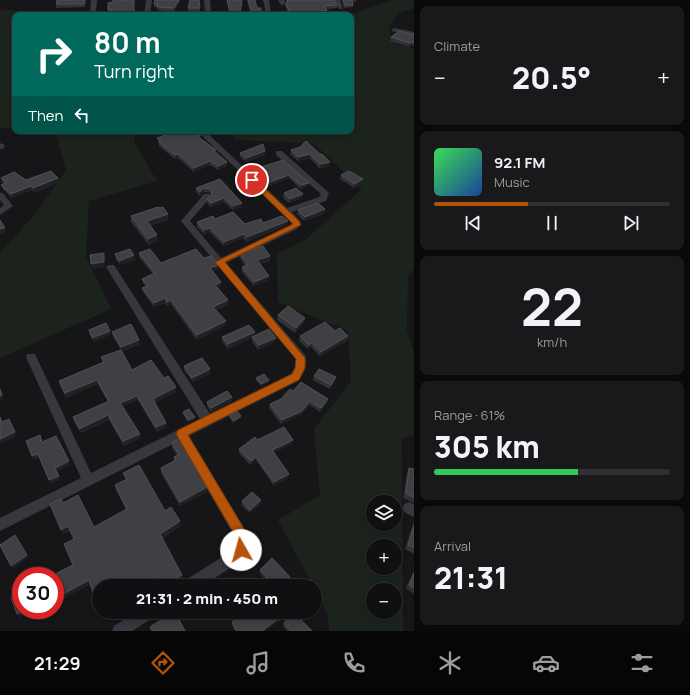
<!DOCTYPE html>
<html lang="en">
<head>
<meta charset="utf-8">
<style>
	body { margin:0; font-family:Manrope,sans-serif; background:#19191b; color:#f1f3f6; height:100vh; display:flex; flex-direction:column; font-size:15px; white-space:nowrap }
	* { box-sizing:border-box; margin:0 }
	p { font-size:13px; color:#9c9d9f }
	.icon { flex:none; width:22px; height:22px; fill:none; stroke:currentColor; stroke-width:2; stroke-linecap:round; stroke-linejoin:round }
	.map { position:relative; flex:1; overflow:hidden }
	.panel { display:flex; flex-direction:column; gap:6px; padding:6px; background:#09090a; width:276px }
	.panel>* { flex:none }
	.guide { position:absolute; left:12px; top:12px; width:342px; height:122px; border-radius:8px; box-shadow:0 2px 6px #0003,0 0 0 1px #303032; background:#00695c; color:#fff; overflow:hidden }
	.tools { position:absolute; left:366px; top:495px; display:grid; gap:8px }
	.tools a { display:grid; place-items:center; width:36px; height:36px; border-radius:50%; background:#101012; box-shadow:0 2px 6px #0003,0 0 0 1px #303032; font-size:20px }
	.speed { position:absolute; left:12px; top:567px; display:flex; gap:8px; font-size:20px; font-weight:700; text-align:center }
	.speed>* { display:grid; place-content:center; width:52px; height:52px; border-radius:50%; background:#101012; box-shadow:0 2px 6px #0003,0 0 0 1px #303032; line-height:1 }
	.speed .limit { border:6px solid #d22; background:#fff; color:#111 }
	.pin { position:absolute; display:grid; place-items:center; width:34px; height:34px; color:#fff; margin:-17px; border:2px solid #fff; border-radius:50%; box-shadow:0 1px 4px #0007 }
	.me { position:absolute; width:44px; margin:-22px; rotate:353deg; stroke-linejoin:round; filter:drop-shadow(0 0 3px #0008) }
	.turn { display:flex; align-items:center; gap:14px; height:84px; padding:0 16px; font-size:18px }
	.turn .icon { width:52px; height:52px; stroke-width:2.5 }
	.turn b { display:block; font-size:28px; line-height:34px }
	.then { display:flex; align-items:center; height:38px; padding:0 16px; background:#0003; gap:8px; font-size:15px }
	.big { font-size:30px; font-weight:800; line-height:1.1 }
	.panel .tile { flex:1; display:flex; flex-direction:column; justify-content:center; gap:6px; min-width:0; padding:0 14px; border-radius:8px; background:#19191b }
	.panel .dial { align-items:center; gap:0 }
	.dial b { font-size:52px; line-height:1 }
	.song { display:flex; align-items:center; gap:12px }
	.cover { width:48px; height:48px; border-radius:6px; background:linear-gradient(135deg,hsl(130 70% 55%),hsl(220 70% 35%)) }
	.played { height:4px; border-radius:2px; background:linear-gradient(90deg,#b45309 40%,#303032 40%) }
	.keys { display:flex; justify-content:space-around; direction:ltr }
	.heat { display:flex; justify-content:space-between; align-items:center; font-size:22px; direction:ltr }
	.charge { height:6px; border-radius:3px; background:linear-gradient(90deg,#34c759 61%,#303032 0) }
	.trip { position:absolute; left:92px; top:579px; width:230px; height:40px; border-radius:20px; background:#101012; box-shadow:0 2px 6px #0003,0 0 0 1px #303032; font-weight:800; line-height:40px; text-align:center }
	.dock { display:flex; height:64px; justify-content:space-around; align-items:center; background:#060607; color:#9c9d9f }
	.dock .icon { width:28px; height:28px }
	.dock .current { color:#b45309 }
	.dock b { font-size:18px; color:#f1f3f6 }
	main { display:flex; flex:1; min-height:0 }
	.map>svg:first-child { display:block }
	.green { fill:#1c231d; fill-rule:evenodd }
	.lines { fill:none; stroke-linecap:round; stroke-linejoin:round }
	.minor { fill:#37383d; fill-rule:evenodd }
	.wall { fill:#323236 }
	.shaded-wall { fill:#212124 }
	.building { fill:#3f3f44; stroke:#4f5156 }
	.route { fill:#b45309; stroke:#753606 }
</style>
</head>
<body>
<main>
<div class="map">
<svg width="414" height="631" viewBox="0 0 414 631">
	<rect width="100%" height="100%" fill="#161618"/>
	<g class="green">
		<path d="M393 0H414V8L399 13 388 28 395 44 414 48V269L408 275 407 331 414 352V435L402 439 403 631H329L328 615 315 590V586H313L278 520 320 495 314 429 351 381 348 331 278 302 277 254 305 240 362 189 313 143 236 140 227 131H351V15H348ZM373 502H395V524H373ZM373 546H395V568H373ZM373 590H395V612H373Z"/>
		<path d="M0 10 116 14 15 15V128H0Z"/>
		<path d="M55 131H137L134 142 157 181 89 201 86 257 111 309 0 358V253L36 213 66 170Z"/>
	</g>
	<g class="lines">
		<g class="minor">
			<path d="M91 0H97L96 12 93 14 90 12Z"/>
			<path d="M146 0H152L150 15H144Z"/>
			<path d="M204 0H210L211 12 214 15H208L205 12Z"/>
			<path d="M263 0H269L271 14 266 13Z"/>
			<path d="M278 0H284L286 4 281 5Z"/>
			<path d="M334 0H340L343 9H339Z"/>
			<path d="M394 28 414 32V36L392 31 391 30Z"/>
			<path d="M197 131H205L287 208 319 197 321 194 276 155V151H282L329 193 326 201 292 212 301 222 297 229 226 263 305 355C309 364 303 373 299 380L189 436 249 536 248 550 243 560 202 586H182L184 581 233 550 235 537 179 441 0 531V518L81 478 26 357 27 354H35L91 473 200 419 106 267 108 265H114L210 414 291 374 295 368 296 359 181 221 204 194H210V198L190 221 221 258 291 225 292 222Z"/>
			<path d="M0 143 5 145 3 149H0Z"/>
			<path d="M0 193H3L13 206 0 215V208L4 205 0 200Z"/>
			<path d="M409 502 414 504V517L404 512 403 508 404 504Z"/>
			<path d="M136 612H156L154 617 132 631H112L114 626Z"/>
		</g>
	</g>
	<g class="wall">
		<path d="M57 0H87L85 7 56 8V4Z"/>
		<path d="M134 0V15H112L111 13H108V10Z"/>
		<path d="M155 0H181L174 12 157 10V7H154V4Z"/>
		<path d="M199 0 200 12 188 11V8Z"/>
		<path d="M227 0H242L240 15H230Z"/>
		<path d="M247 0H255L257 8 261 15H251Z"/>
		<path d="M286 0H334L337 5V8L326 9 327 11V14H319V15H280V12L288 11 285 6 286 3Z"/>
		<path d="M342 0H356V2H352L353 5V7L344 8Z"/>
		<path d="M414 35V46L411 45 409 47 390 41 391 37Z"/>
		<path d="M157 131H196L201 139 227 162V166L218 170 210 165 194 172 178 158 175 159 159 146 157 138 163 136Z"/>
		<path d="M302 145 329 166 320 169 310 158 298 161 290 154 291 150 301 147Z"/>
		<path d="M240 153 265 155 246 162 240 157Z"/>
		<path d="M283 160 308 186 301 189 289 178 270 186 255 173V169Z"/>
		<path d="M341 175 362 184 354 188 340 179Z"/>
		<path d="M1 178 26 180 58 178 59 182 35 193 32 190 12 198 3 189 1 185 4 184 2 182Z"/>
		<path d="M220 179 242 207 233 210 224 202 211 207 207 203V199L211 194V193L204 192 200 196 196 192V188Z"/>
		<path d="M284 193 302 198 289 203 283 198Z"/>
		<path d="M160 208 168 214V220L150 226 157 235 158 241 149 245 131 222V216Z"/>
		<path d="M325 209 324 214 304 221 297 214 298 210Z"/>
		<path d="M215 219 245 224 263 223 287 225 247 242 243 238 224 246 210 232 204 234 197 227V222Z"/>
		<path d="M139 253 161 263 204 258 218 269 213 271 221 282V286L218 288 228 300V305L216 310 226 325 197 340 171 304 167 306 165 303 154 307 143 292 142 288 146 287 143 283 142 279 153 274 139 257Z"/>
		<path d="M115 254 134 255 135 260 120 265 116 259Z"/>
		<path d="M240 254 270 261 260 264 269 280 254 286 242 272V267L245 266 240 258Z"/>
		<path d="M278 315 305 318 304 322 295 333 277 320Z"/>
		<path d="M335 331 347 341 320 356 311 347 308 349 299 341 300 336Z"/>
		<path d="M112 332 140 344 122 352 113 336Z"/>
		<path d="M255 332 254 336 275 342 258 350 252 341V338L228 349 222 341V337Z"/>
		<path d="M101 357 132 370 164 378 176 392 155 403 166 423V427L157 432 138 400 123 406 140 438 124 446 109 420 81 433 75 422 73 417 108 402 98 384 66 398 60 385 59 381 103 362Z"/>
		<path d="M184 366 210 374 193 382 184 370Z"/>
		<path d="M314 376 335 381 330 389 313 380Z"/>
		<path d="M256 378 269 382 261 386 256 380Z"/>
		<path d="M293 391 327 403 320 412 310 405 301 415 281 424 269 408 270 404 281 399Z"/>
		<path d="M232 401 211 412 207 406V402Z"/>
		<path d="M183 412 195 417V419L188 422 183 414Z"/>
		<path d="M229 415 241 416V418L233 423 229 417Z"/>
		<path d="M257 440 292 444 274 452 288 478 274 486 256 460 250 465 239 453V449Z"/>
		<path d="M172 443 207 492 180 506 161 473V468L174 461V457L177 455 172 448Z"/>
		<path d="M409 468 414 469V503L403 498 407 473Z"/>
		<path d="M123 473 165 511 180 526 162 538 183 579 170 586H163L160 580 149 586H129L127 584 123 586H99L96 600 90 584 58 601 56 598 73 565 74 539 70 531 63 534V503L94 527 126 509 116 490 115 485 126 480Z"/>
		<path d="M242 501 260 504 250 513 241 505Z"/>
		<path d="M414 521V554L405 549Z"/>
		<path d="M260 570 290 577 289 581 285 585 265 579 260 573Z"/>
		<path d="M414 571V594L406 588Z"/>
		<path d="M247 612H307L301 619 312 631H287L283 626 284 623 291 613 279 622 278 621 265 631H235L232 625V622Z"/>
	</g>
	<g class="shaded-wall">
		<path d="M85 0H87L85 7 84 4Z"/>
		<path d="M179 0H181L174 12V8Z"/>
		<path d="M412 42 411 45 409 47 410 43Z"/>
		<path d="M201 135V139L197 136Z"/>
		<path d="M265 151V155L246 162V158Z"/>
		<path d="M178 154V158L175 159V155Z"/>
		<path d="M310 154V158L298 161V157Z"/>
		<path d="M210 161V165L194 172V168Z"/>
		<path d="M227 162V166L218 170V166Z"/>
		<path d="M330 162 329 166 320 169V164Z"/>
		<path d="M289 175V178L270 186V182Z"/>
		<path d="M58 178 59 182 35 193 33 188Z"/>
		<path d="M363 179 362 184 354 188 355 184Z"/>
		<path d="M309 183 308 186 301 189V185Z"/>
		<path d="M31 186 32 190 12 198 11 194Z"/>
		<path d="M204 188V192L200 196V192Z"/>
		<path d="M303 194 302 198 289 203 290 199Z"/>
		<path d="M224 198V202L211 207V203Z"/>
		<path d="M242 203V207L233 210V206Z"/>
		<path d="M325 209 324 214 304 221 305 217Z"/>
		<path d="M168 214V220L147 227V221Z"/>
		<path d="M288 221 287 225 247 242V237Z"/>
		<path d="M5 228 6 232 0 234V229Z"/>
		<path d="M210 228V232L204 234V230Z"/>
		<path d="M244 234 243 238 224 246V242Z"/>
		<path d="M157 235 158 241 149 245 148 239Z"/>
		<path d="M104 253 105 267 92 269 91 264Z"/>
		<path d="M134 255 135 260 120 265 119 261Z"/>
		<path d="M270 256V261L256 265 257 260Z"/>
		<path d="M219 265 218 269 210 272V268Z"/>
		<path d="M269 276V280L254 286V282Z"/>
		<path d="M221 282V286L215 289V285Z"/>
		<path d="M165 298V303L154 307V303Z"/>
		<path d="M171 300V304L167 306V302Z"/>
		<path d="M228 300V305L213 311V307Z"/>
		<path d="M305 318 304 322 295 333 296 328Z"/>
		<path d="M226 321V325L197 340V335Z"/>
		<path d="M110 331 111 335 93 342 92 338Z"/>
		<path d="M255 332 254 337H252V338L228 349V344Z"/>
		<path d="M348 336 347 341 320 356 321 352Z"/>
		<path d="M276 338 275 342 258 350 259 345Z"/>
		<path d="M139 340 140 344 122 352 121 347Z"/>
		<path d="M312 343 311 347 308 349 309 345Z"/>
		<path d="M210 369V374L193 382 192 378Z"/>
		<path d="M336 377 335 381 330 389 331 385Z"/>
		<path d="M97 380 98 384 66 398 65 393Z"/>
		<path d="M269 380V382L261 386V384Z"/>
		<path d="M176 387V392L153 404V399Z"/>
		<path d="M0 389 4 399 0 400Z"/>
		<path d="M137 396 138 400 121 407 120 403Z"/>
		<path d="M232 397V401L211 412V408Z"/>
		<path d="M328 399 327 403 320 412 321 408Z"/>
		<path d="M310 401V405L301 415 281 424 282 420Z"/>
		<path d="M108 415 109 420 81 433 79 429Z"/>
		<path d="M241 416V418L233 423 234 421Z"/>
		<path d="M195 417V419L188 422V420Z"/>
		<path d="M166 423V427L157 432 156 427Z"/>
		<path d="M15 432 17 436 0 444V439Z"/>
		<path d="M140 434V438L124 446 123 441Z"/>
		<path d="M293 440 292 444 271 454 272 450Z"/>
		<path d="M38 454 39 458 34 460 32 456Z"/>
		<path d="M256 457V460L250 465 251 461Z"/>
		<path d="M69 461 70 465 57 472 55 468Z"/>
		<path d="M289 474 288 478 274 486V482Z"/>
		<path d="M59 476 60 480 51 484 49 480Z"/>
		<path d="M207 487V492L180 506V502Z"/>
		<path d="M261 500 260 504 250 513V510Z"/>
		<path d="M180 521V526L160 538V534Z"/>
		<path d="M68 526 70 531 63 534 61 530Z"/>
		<path d="M27 555 28 558 13 569 11 566Z"/>
		<path d="M182 575 183 579 170 586H164Z"/>
		<path d="M159 576 160 580 149 586H142Z"/>
		<path d="M290 577 289 581 284 586V583Z"/>
		<path d="M89 580 91 584 58 601 56 598Z"/>
		<path d="M126 580 127 584 123 586H114Z"/>
		<path d="M99 594V598L96 600 94 596Z"/>
		<path d="M23 610H32L19 618 17 614Z"/>
		<path d="M290 612H293L279 622 280 619Z"/>
		<path d="M306 612H307V613L299 622 300 619Z"/>
		<path d="M279 618 278 621 265 631H262Z"/>
	</g>
	<g class="building">
		<path d="M57 0H85L84 4H56Z"/>
		<path d="M113 0H134V12H111L112 9 108 10V3L113 2Z"/>
		<path d="M155 0H179L174 8 157 7 158 4H154Z"/>
		<path d="M190 0H199L200 8H188Z"/>
		<path d="M227 0H242L240 13H230Z"/>
		<path d="M248 0H255L257 8H261V15H252Z"/>
		<path d="M287 0H334L337 5 324 6 327 11H318L320 14 302 15H282L280 12 289 11 286 3 288 2Z"/>
		<path d="M343 0H352L353 5H345Z"/>
		<path d="M399 31 414 35V42H412L410 43 391 37Z"/>
		<path d="M161 131H196L201 135 197 136 216 150 214 151 227 162 218 166 210 161 194 168 178 154 175 155 159 142H162L157 138 166 135Z"/>
		<path d="M306 141 320 154H322L330 162 320 164 310 154 298 157 291 150 303 146 302 145Z"/>
		<path d="M263 144 265 151 246 158 240 153Z"/>
		<path d="M283 160 309 183 301 185 289 175 270 182 255 169Z"/>
		<path d="M51 171 58 178 33 188 31 186 11 194 1 185 7 182 1 178 14 172 26 180Z"/>
		<path d="M349 171 363 179 355 184 341 175Z"/>
		<path d="M220 179 242 203 233 206 224 198 211 203 207 199 212 194 211 189 204 188 200 192 196 188Z"/>
		<path d="M296 188 303 194 290 199 284 193Z"/>
		<path d="M318 203 325 209 305 217 298 210Z"/>
		<path d="M158 207 160 208 163 207 168 214 147 221 157 235 148 239 131 216Z"/>
		<path d="M233 212 245 224 261 219 263 223 282 216 288 221 247 237 244 234 224 242 210 228 204 230 197 222 213 216 215 219Z"/>
		<path d="M0 220 5 228 0 229Z"/>
		<path d="M263 246 270 256 257 260 269 276 254 282 242 267 248 265 240 254Z"/>
		<path d="M130 249 134 255 119 261 115 254Z"/>
		<path d="M150 249 161 263 196 249 204 258 211 256 219 265 210 268 221 282 215 285 228 300 213 307 226 321 197 335 171 300 167 302 165 298 154 303 142 288 148 286 142 279 155 273 139 253Z"/>
		<path d="M104 253V262L91 264 90 255Z"/>
		<path d="M288 306 305 318 296 328 278 315Z"/>
		<path d="M325 322 335 331 340 328 348 336 321 352 312 343 309 345 300 336Z"/>
		<path d="M106 323 110 331 92 338 89 330Z"/>
		<path d="M131 324 139 340 121 347 112 332Z"/>
		<path d="M249 325 255 332 228 344 222 337Z"/>
		<path d="M269 329 276 338 259 345 252 337Z"/>
		<path d="M121 350 132 370 151 360 164 378 168 376 176 387 153 399 166 423 156 427 137 396 120 403 140 434 123 441 108 415 79 429 73 417 109 401 97 380 65 393 59 381 104 362 101 357Z"/>
		<path d="M202 358 210 369 192 378 184 366Z"/>
		<path d="M319 369 336 377 331 385 314 376Z"/>
		<path d="M264 374 269 380 261 384 256 378Z"/>
		<path d="M301 382 328 399 321 408 310 401 302 411 282 420 270 404 281 399 290 389 293 391Z"/>
		<path d="M0 389 2 395 0 396Z"/>
		<path d="M227 391 232 397 211 408 207 402Z"/>
		<path d="M189 409 195 417 188 420 183 412Z"/>
		<path d="M237 411 241 416 234 421 229 415Z"/>
		<path d="M0 417 2 422 9 419 15 432 0 439Z"/>
		<path d="M284 427 293 440 272 450 289 474 274 482 256 457 251 461 239 449 255 437 257 440Z"/>
		<path d="M40 435 42 442 56 436 69 461 55 468 59 476 49 480 38 454 32 456 26 441Z"/>
		<path d="M179 439 207 487 180 502 161 468 176 460 174 457 179 454 172 443Z"/>
		<path d="M139 465 165 511 171 507 180 521 160 534 182 575 164 586 159 576 142 586H129L126 580 114 586H99V594L94 596 89 580 56 598 55 595V576H51L73 565 64 544 74 539 68 526 61 530 50 504 61 499 63 503 78 495 94 527 127 509 115 485 127 479 123 473Z"/>
		<path d="M409 468 414 469V497L406 494Z"/>
		<path d="M252 492 261 500 250 510 242 501Z"/>
		<path d="M414 526V548L408 545Z"/>
		<path d="M15 535 27 555 11 566 0 545Z"/>
		<path d="M272 558 290 577 284 583 286 586H256L267 577 260 570Z"/>
		<path d="M414 573V588L409 585Z"/>
		<path d="M21 592V610H23L17 614 11 598Z"/>
		<path d="M174 612H175L185 631H152L150 627Z"/>
		<path d="M247 612H290L280 619 279 618 262 631H237L232 622Z"/>
		<path d="M292 612H306L300 619 312 631H291L284 623Z"/>
	</g>
	<path class="route" d="M250 179H255L299 221 301 225 225 262 305 358V368L299 380 188 435 246 532C249 539 248 547 245 554L241 556 237 554 235 550 236 537 176 434 178 430 292 374 295 368 296 359 215 262 293 224 250 182Z"/>
</svg>
<div class="tools">
<a><svg class="icon" aria-label="layers" viewBox="0 0 24 24"><path d="M12 4l9 5-9 5-9-5zM3 14l9 5 9-5"/></svg></a>
<a>+</a>
<a>−</a>
</div>
<div class="speed"><div class="limit">30</div></div>
<div class="pin" style="left:252px;top:180px;background:#d93025"><svg class="icon" aria-label="arrive" viewBox="0 0 24 24"><path d="M6 21V4h12l-3 4 3 4H6"/></svg></div>
<svg class="me" style="left:241px;top:550px" viewBox="-20 -20 40 40"><circle r="19" fill="#fff"/><path d="M0-13L10 11 0 6-10 11z" fill="#b45309"/></svg>
<div class="trip">21:31 · 2 min · 450 m</div>
<div class="guide">
<div class="turn"><svg class="icon" aria-label="right" viewBox="0 0 24 24"><path d="M7 20v-9h11M14 6l5 5-5 5"/></svg><div><b>80 m</b>Turn right</div></div>
<div class="then">Then<svg class="icon" aria-label="left" viewBox="0 0 24 24"><path d="M17 20v-9H6M10 6l-5 5 5 5"/></svg></div>
</div>
</div>
<section class="panel">
<div class="tile"><p>Climate</p>
<div class="heat"><a>−</a><b class="big">20.5°</b><a>+</a></div>
</div>
<div class="tile">
<div class="song"><i class="cover"></i><div><b>92.1 FM</b><p>Music</p></div></div>
<div class="played"></div>
<div class="keys"><svg class="icon" aria-label="previous" viewBox="0 0 24 24"><path d="M18 5L8 12l10 7zM5 5v14"/></svg><svg class="icon" aria-label="pause" viewBox="0 0 24 24"><path d="M8 5v14M16 5v14"/></svg><svg class="icon" aria-label="next" viewBox="0 0 24 24"><path d="M6 5l10 7-10 7zM19 5v14"/></svg></div>
</div>
<div class="tile dial"><b>22</b><p>km/h</p></div>
<div class="tile"><p>Range · 61%</p><b class="big">305 km</b><div class="charge"></div></div>
<div class="tile"><p>Arrival</p><b class="big">21:31</b></div>
</section>
</main>
<nav class="dock">
<b>21:29</b>
<svg class="icon current" aria-label="directions" viewBox="0 0 24 24"><path d="M12 3l9 9-9 9-9-9zM9 14v-3h6M13 9l2 2-2 2"/></svg>
<svg class="icon" aria-label="music" viewBox="0 0 24 24"><path d="M9 18V5l10-2v13"/><circle cx="6" cy="18" r="3"/><circle cx="16" cy="16" r="3"/></svg>
<svg class="icon" aria-label="phone" viewBox="0 0 24 24"><path d="M5 4h4l2 5-3 2q2 4 5 5l2-3 5 2v4C11 20 4 13 5 4z"/></svg>
<svg class="icon" aria-label="climate" viewBox="0 0 24 24"><path d="M12 3v18M4 7l16 10M4 17L20 7"/></svg>
<svg class="icon" aria-label="car" viewBox="0 0 24 24"><path d="M5 17H2v-5l4-1 3-4h7l3 4 3 1v5h-3M9 17h6M6 11h13"/><circle cx="7" cy="17" r="2"/><circle cx="17" cy="17" r="2"/></svg>
<svg class="icon" aria-label="filters" viewBox="0 0 24 24"><path d="M4 7h16M4 17h16"/><circle cx="9" cy="7" r="2"/><circle cx="15" cy="17" r="2"/></svg>
</nav>
</body>
</html>
